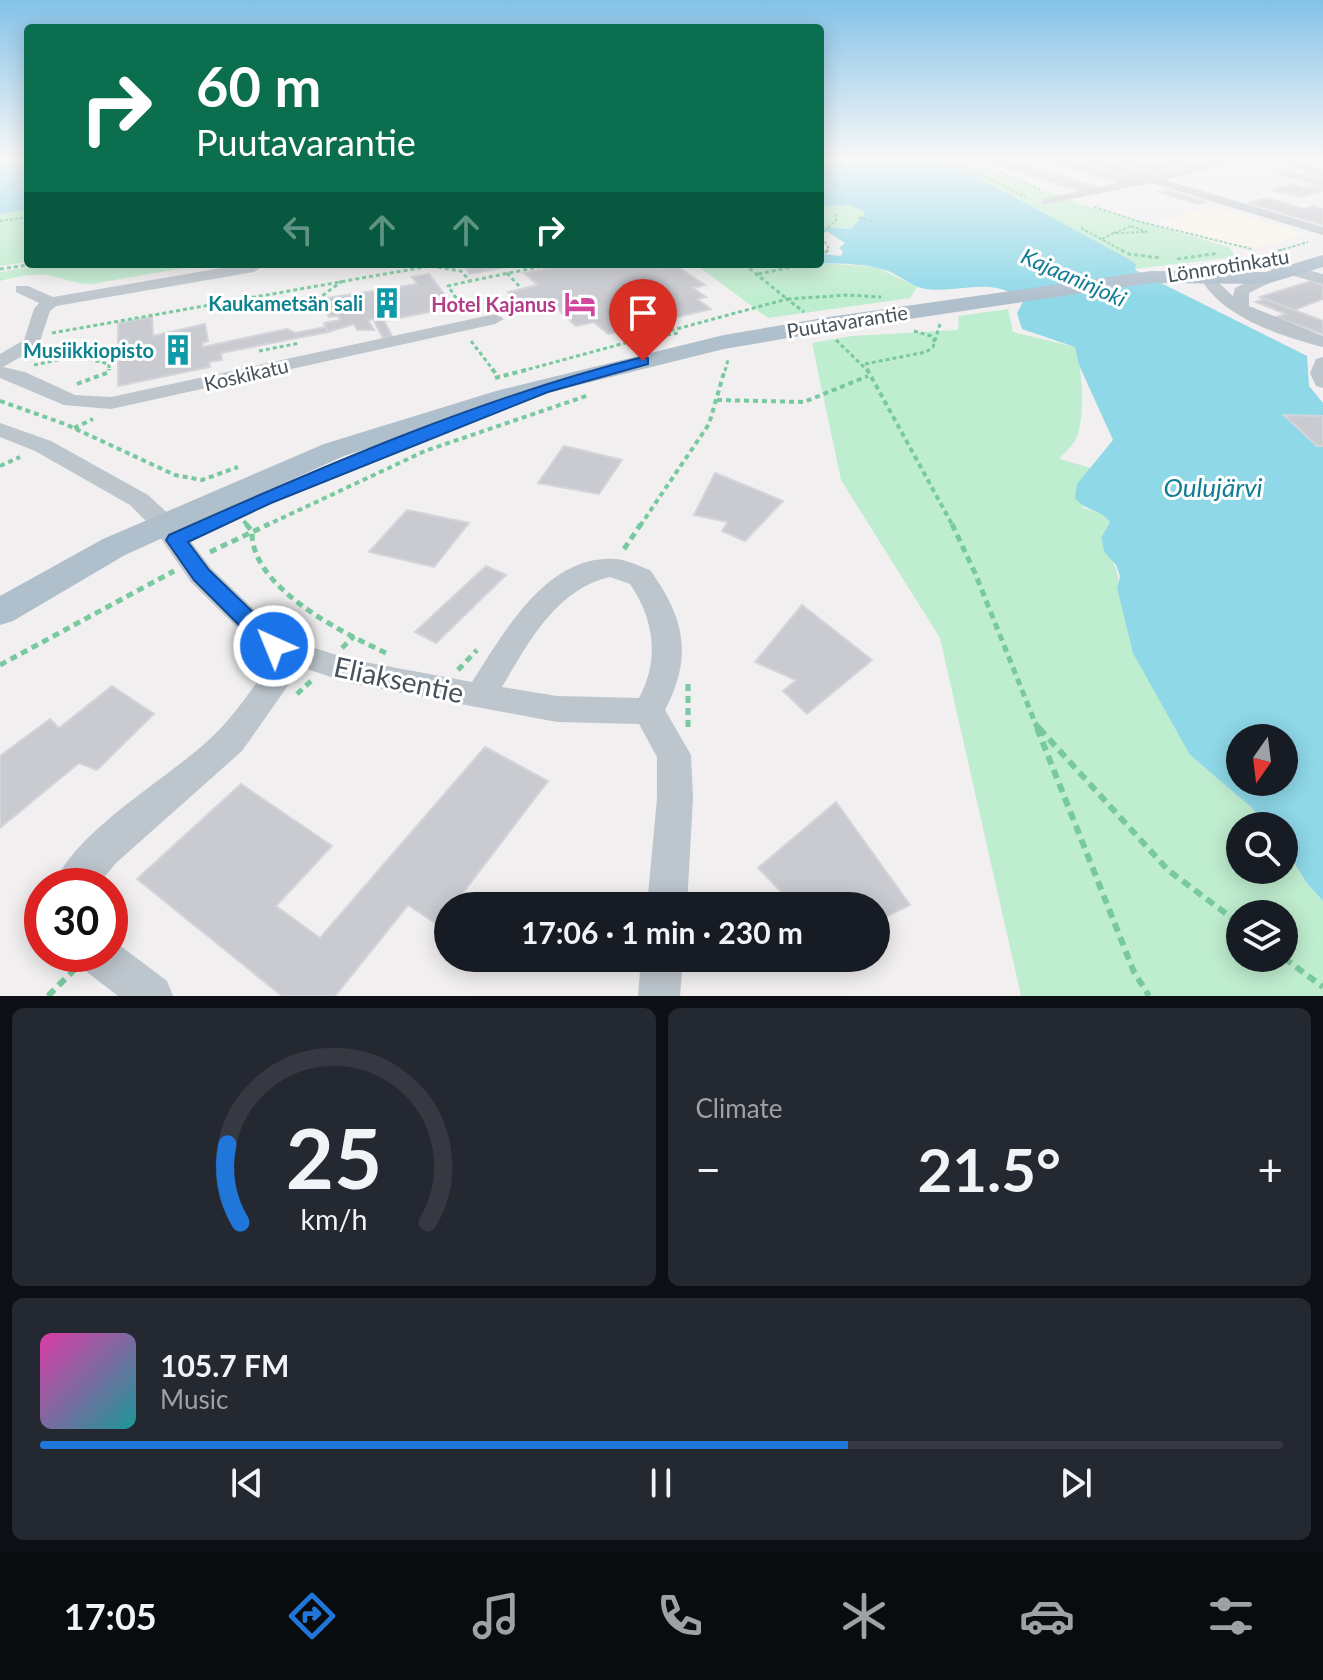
<!DOCTYPE html>
<html lang="en">
<head>
<meta charset="utf-8">
<style>
	body { margin:0; font-family:Lato,sans-serif; background:#242831; color:#f1f3f6; height:100vh; display:flex; flex-direction:column; font-size:30px; white-space:nowrap }
	* { box-sizing:border-box; margin:0 }
	p { font-size:26px; color:#9ea1a6 }
	.icon { flex:none; width:44px; height:44px; fill:none; stroke:currentColor; stroke-width:2; stroke-linecap:round; stroke-linejoin:round }
	.map { position:relative; height:996px; overflow:hidden }
	.details { display:flex; flex-direction:column; gap:12px; padding:12px; background:#0d0f14; flex:1 }
	.details>* { flex:none }
	.top-card { position:absolute; left:24px; top:24px; width:800px; height:244px; border-radius:8px; box-shadow:0 4px 20px #0003; background:#0b6e4f; color:#fff; overflow:hidden }
	.needle { width:52px; rotate:194deg }
	.tools { position:absolute; left:1226px; top:724px; display:grid; gap:16px }
	.tools a { display:grid; place-items:center; width:72px; height:72px; border-radius:50%; background:#171b24; box-shadow:0 4px 20px #0003; font-size:40px }
	.speed { position:absolute; left:24px; top:868px; display:flex; gap:16px; font-size:40px; font-weight:700; text-align:center }
	.speed>* { display:grid; place-content:center; width:104px; height:104px; border-radius:50%; background:#171b24; box-shadow:0 4px 20px #0003; line-height:1 }
	.speed .limit { border:12px solid #d22; background:#fff; color:#111 }
	.pin { position:absolute; display:grid; place-items:center; width:68px; height:68px; color:#fff; margin:-82px -34px; border-radius:50% 50% 50% 0; rotate:-45deg; box-shadow:0 0 8px #0007 }
	.pin .icon { rotate:45deg }
	.me { position:absolute; width:88px; margin:-44px; rotate:316deg; stroke-linejoin:round; filter:drop-shadow(0 0 6px #0008) }
	.turn { display:flex; align-items:center; gap:28px; height:168px; padding:0 40px; font-size:36px }
	.turn .icon { width:104px; height:104px; stroke-width:2.5 }
	.turn b { display:block; font-size:56px; line-height:68px }
	.lanes { display:flex; align-items:center; height:76px; padding:0 40px; background:#0003; justify-content:center; gap:40px; direction:ltr }
	.lanes .off { opacity:.35 }
	.big { font-size:60px; font-weight:700; line-height:1.1 }
	.details .tile { flex:1; display:flex; flex-direction:column; justify-content:center; gap:12px; min-width:0; padding:0 28px; border-radius:12px; background:#242831 }
	.details .dial { align-items:center; gap:0 }
	.dial svg { height:208px; overflow:visible; fill:none; stroke:#363941; stroke-width:7; stroke-linecap:round; text-anchor:middle }
	.dial text { fill:#f1f3f6; stroke:none }
	.song { display:flex; align-items:center; gap:24px }
	.cover { width:96px; height:96px; border-radius:12px; background:linear-gradient(135deg,hsl(320 70% 55%),hsl(180 70% 35%)) }
	.played { height:8px; border-radius:4px; background:linear-gradient(90deg,#2176d9 65%,#363941 65%) }
	.keys { display:flex; justify-content:space-around; direction:ltr }
	.heat { display:flex; justify-content:space-between; align-items:center; font-size:44px; direction:ltr }
	.details .tiles { flex:1; display:grid; gap:12px; grid-template-columns:1fr 1fr }
	.tile:last-child { grid-column:span 2 }
	.trip { position:absolute; left:434px; top:892px; width:456px; height:80px; border-radius:40px; background:#171b24; box-shadow:0 4px 20px #0003; font-weight:700; line-height:80px; text-align:center }
	.menu { display:flex; height:128px; justify-content:space-around; align-items:center; background:#090b0e; color:#9ea1a6 }
	.menu .icon { width:56px; height:56px }
	.menu .active { color:#2176d9 }
	.menu b { font-size:36px; color:#f1f3f6 }
	.map>svg:first-child { display:block }
	.commercial { fill:#fbf5e9 }
	.green { fill:#bfedcf; fill-rule:evenodd }
	.water { fill:#8ed8e8; fill-rule:evenodd }
	.building { fill:#c9cbd1; stroke:#d3d5da; stroke-width:2 }
	.lines { fill:none; stroke-linecap:round; stroke-linejoin:round }
	.path-far4 { stroke:#78c99f; stroke-width:2; stroke-dasharray:3 2; stroke-linecap:butt }
	.path-far3 { stroke:#78c99f; stroke-width:3; stroke-dasharray:4 3; stroke-linecap:butt }
	.path-far2 { stroke:#78c99f; stroke-width:4; stroke-dasharray:5 4; stroke-linecap:butt }
	.path-far1 { stroke:#78c99f; stroke-width:5; stroke-dasharray:7 5; stroke-linecap:butt }
	.path { stroke:#78c99f; stroke-width:6; stroke-dasharray:9 6; stroke-linecap:butt }
	.minor { fill:#bdc6cd; fill-rule:evenodd }
	.major { fill:#afbfcc; fill-rule:evenodd }
	.route { fill:#1a73e8; stroke:#114b97; stroke-width:2 }
	.labels { text-anchor:middle; dominant-baseline:central; stroke-width:6; stroke-linejoin:round; paint-order:stroke }
	.far-street-label { font-size:20px; fill:#47525b; stroke:#fff }
	.far-culture-label { font-size:20px; font-weight:bold; fill:#0d838f; stroke:#fff; text-anchor:end }
	.far-hotel-label { font-size:20px; font-weight:bold; fill:#b23c85; stroke:#fff; text-anchor:end }
	.far-water-label { font-size:22px; font-style:italic; fill:#127d94; stroke:#fff }
	.water-label { font-size:26px; font-style:italic; fill:#127d94; stroke:#fff }
	.near-street-label { font-size:28px; fill:#47525b; stroke:#fff }
</style>
</head>
<body>
<div class="map">
<svg width="1323" height="996" viewBox="0 0 1323 996">
	<rect width="100%" height="100%" fill="#f1efef"/>
	<path class="commercial" d="M1214 207 1305 234 1259 247 1231 244 1158 222Z"/>
	<g class="green">
		<path d="M946 160H963L1077 203 1229 247 1236 257 1134 269 1136 264 1127 258Z"/>
		<path d="M851 205 864 211V215L851 229 820 227V206Z"/>
		<path d="M28 209V262L0 266V214Z"/>
		<path d="M820 263 876 267 917 287 910 298 768 318 695 264Z"/>
		<path d="M48 264H208L91 284C76 284 66 279 52 276 35 272 17 277 0 281V272Z"/>
		<path d="M1008 309 1013 332 1075 347C1083 375 1085 408 1078 434 1076 443 1065 452 1059 459L1091 468 1083 508 1105 515 1110 522 1101 538C1107 558 1122 567 1117 588L1190 755 1251 807 1268 826H1240V870H1284V846L1306 882 1323 901V996H1021L940 638 841 480 812 343 852 336 958 330 959 316ZM1240 914H1284V958H1240Z"/>
	</g>
	<g class="water">
		<path d="M0 160H28V209L0 214Z"/>
		<path d="M820 160H946L1127 258 1136 264 1135 270 1307 356 1309 386 1323 403V901L1306 882 1284 846V826H1268L1251 807 1190 755 1133 653 1117 588 1120 576 1116 565 1105 553 1101 538 1110 522C1101 509 1086 512 1075 498L1077 484 1113 440 1079 365 1075 347 1022 329 1017 313 1023 302C994 273 955 296 921 288 910 285 899 275 888 271 867 263 842 264 820 263V254L841 256 843 251 839 248 845 243 820 227 851 229 864 215 863 211 851 205 820 206ZM1240 738H1284V782H1240Z"/>
	</g>
	<g class="building">
		<path d="M981 160H1006L1028 165 1099 188 1083 192Z"/>
		<path d="M1069 160 1134 179 1120 183 1047 161Z"/>
		<path d="M1104 160H1224L1185 169 1176 167 1150 174Z"/>
		<path d="M1282 170 1323 178V191L1302 197 1271 190 1293 184 1306 188 1318 185 1278 174 1284 173 1277 171Z"/>
		<path d="M1166 190 1206 202 1198 204 1158 192Z"/>
		<path d="M1266 198 1304 209 1314 206 1323 209V225L1249 203Z"/>
		<path d="M446 264H522L470 274 463 266 449 268Z"/>
		<path d="M568 264H649L656 269 675 265 705 285 693 288 706 297 697 299 711 309 608 334 594 322 576 326 547 299 514 298 508 292 538 285 524 273Z"/>
		<path d="M429 274 454 307 384 321 392 336 383 338 373 319 368 320 374 330H357L354 324 328 332 324 323 340 320 338 316 329 317 321 299 417 284 412 277Z"/>
		<path d="M1311 281 1323 285V299L1294 310 1260 297Z"/>
		<path d="M1265 299 1323 321V334L1276 317 1286 314 1256 302Z"/>
		<path d="M152 317 153 336 205 324 208 341 202 343 203 347 287 329 295 333 325 327 328 332 221 353 222 360 209 362 210 367 118 386V323Z"/>
		<path d="M1284 415 1323 416V446H1317Z"/>
		<path d="M564 446 622 460 599 494 538 483Z"/>
		<path d="M715 473 783 501 745 541 722 531 728 522 694 515Z"/>
		<path d="M407 510 469 523 434 567 369 552Z"/>
		<path d="M486 566 506 575 436 643 415 632Z"/>
		<path d="M802 605 872 660 807 714 783 691 796 680 755 662Z"/>
		<path d="M112 686 154 714 97 770 79 763 0 828V756L50 719 59 728Z"/>
		<path d="M485 747 548 781 453 906H448V912L438 925 408 905 335 996H282L137 879 241 784 332 846 276 906 320 938Z"/>
		<path d="M836 802 910 905 876 922V906H795L758 868Z"/>
	</g>
	<g class="lines">
		<g class="path-far4">
			<path d="M953 160 1026 197"/>
			<path d="M968 160 1040 189"/>
			<path d="M1094 207 1141 222 1252 249"/>
			<path d="M859 218 875 222"/>
			<path d="M0 221 28 217"/>
			<path d="M1131 226 1147 232 1114 233Z"/>
			<path d="M1081 228 1125 252"/>
			<path d="M1102 239 1114 233"/>
			<path d="M1278 251 1308 242"/>
			<path d="M826 252 829 249 821 235 836 220V215"/>
		</g>
		<g class="path-far3">
			<path d="M1121 250 1129 254 1160 258"/>
			<path d="M1278 251 1282 250"/>
			<path d="M820 258 828 250"/>
			<path d="M1177 259 1219 253"/>
			<path d="M744 264 787 299 848 295 881 297"/>
			<path d="M0 269 35 264"/>
			<path d="M507 273 519 286"/>
			<path d="M758 274 807 264"/>
			<path d="M235 302 317 309 318 299 342 281"/>
			<path d="M464 310 448 286 470 281"/>
			<path d="M914 331 931 336 935 342"/>
			<path d="M52 333 430 266 461 271 470 281 553 264"/>
			<path d="M660 336 679 333"/>
			<path d="M836 340 868 371"/>
			<path d="M471 341 494 371"/>
			<path d="M259 351 300 343"/>
			<path d="M865 364 926 352 933 347 940 324"/>
			<path d="M34 365 76 356 109 364V371"/>
			<path d="M522 371 787 299 804 312"/>
			<path d="M725 371 728 360"/>
		</g>
		<g class="path-far2">
			<path d="M492 369 499 377"/>
			<path d="M867 369 953 526"/>
			<path d="M495 378 530 369"/>
			<path d="M77 384 109 372V369"/>
			<path d="M717 400 804 402 868 376"/>
			<path d="M0 401 65 424 175 475 202 480 238 467"/>
			<path d="M74 428 93 419"/>
			<path d="M0 466 20 457"/>
			<path d="M238 514 248 526"/>
			<path d="M265 526 425 451 589 395"/>
			<path d="M640 526 709 424 725 369"/>
		</g>
		<g class="path-far1">
			<path d="M246 524 252 531C250 587 341 632 386 653"/>
			<path d="M952 524 975 573 1038 730"/>
			<path d="M624 549 641 524"/>
			<path d="M210 552 269 524"/>
			<path d="M342 648 354 636"/>
			<path d="M0 665 174 571"/>
			<path d="M458 670 477 650"/>
			<path d="M688 684V728"/>
			<path d="M297 694 311 681"/>
			<path d="M1035 723 1041 730"/>
		</g>
		<g class="path">
			<path d="M1037 728 1134 972 1149 996"/>
			<path d="M1039 728 1168 870 1240 924"/>
			<path d="M1284 958 1323 987"/>
			<path d="M48 996 74 970"/>
		</g>
		<g class="minor">
			<path d="M1083 160H1101L1152 175 1222 160H1244L1165 180 1323 227V235L1151 183 1042 205V199L1137 179Z"/>
			<path d="M1268 160H1287L1323 169V176Z"/>
			<path d="M1258 257 1323 274V284L1253 265V259Z"/>
			<path d="M1229 259 1237 264 1220 284 1233 296 1235 288 1261 275H1273V281L1249 293V306L1323 336V347C1283 337 1228 319 1204 284L1210 273Z"/>
			<path d="M245 264H260L262 267 254 272 56 306 50 311 38 347 3 367 25 372 75 395 111 397 495 314 504 319 495 324 111 409 64 405 0 378V354L24 340 34 309 39 303 16 292V286H28L53 297Z"/>
			<path d="M1323 357V388L1316 386 1310 373 1316 359Z"/>
			<path d="M0 423 51 441 148 495 173 518 211 568 284 638 349 659 472 682C503 634 546 555 614 559 626 559 638 566 650 570 685 619 693 656 665 710L691 755 693 798 687 906H647L657 798V757L639 724 557 722 349 683 301 667 242 751 116 863 97 886H53C78 826 172 778 218 731 239 710 256 682 275 658L264 654 191 582 155 530 130 505 35 451 0 437ZM610 577 630 584C654 619 660 659 639 698L557 696 502 687C528 643 556 589 610 577Z"/>
			<path d="M110 938 167 981 173 996H118L83 969 77 954H110Z"/>
			<path d="M641 958H683L680 996H638Z"/>
		</g>
		<path class="major" d="M1323 255V267L1267 284 1151 283 829 331 724 349 514 401 344 456 125 555 13 621 0 625V596L103 539 324 444 496 391 724 335 829 317 1151 271 1266 272Z"/>
	</g>
	<linearGradient id="sky" x2="0" y2="1"><stop stop-color="#84c2e8"/><stop offset="0.53" stop-color="#f9f8f8"/><stop offset="1" stop-color="#f9f8f8" stop-opacity="0"/></linearGradient>
	<rect width="1323" height="300" fill="url(#sky)"/>
	<path class="route" d="M643 357 648 358V364L548 392 271 503 188 542 209 570 282 640 285 646 282 652 274 654 266 652 194 580 166 540 169 535C321 467 482 397 643 357Z"/>
	<defs>
		<symbol id="building-bare" viewBox="-9 -9 18 18"><path d="M-4-6H4V6H1V3H-1V6H-4ZM-2.5-4.3h1.7v1.8h-1.7ZM.8-4.3h1.7v1.8H.8ZM-2.5-1h1.7V.8h-1.7ZM.8-1h1.7V.8H.8Z" fill="#0f9aa8" stroke="#fff" stroke-width="2.5" paint-order="stroke"/></symbol>
		<symbol id="hotel-bare" viewBox="-9 -9 18 18"><path d="M-6-4.5h1.5V1H6V5H4.5V3h-9V5H-6ZM-4 0a1.8 1.8 0 1 1 3.6 0ZM.5 0V-2.5h3Q6-2.5 6 0Z" fill="#d1479c" stroke="#fff" stroke-width="2.5" paint-order="stroke"/></symbol>
	</defs>
	<g fill-rule="evenodd">
		<use href="#building-bare" x="365" y="281" width="44" height="44"/>
		<use href="#hotel-bare" x="558" y="282" width="44" height="44"/>
		<use href="#building-bare" x="156" y="328" width="44" height="44"/>
	</g>
	<g class="labels">
		<g class="far-street-label">
			<text transform="translate(1228 265) rotate(-9)">Lönnrotinkatu</text>
			<text transform="translate(847 321) rotate(-9)">Puutavarantie</text>
			<text transform="translate(246 374) rotate(-13)">Koskikatu</text>
		</g>
		<g class="far-culture-label">
			<text x="363" y="303">Kaukametsän sali</text>
			<text x="154" y="350">Musiikkiopisto</text>
		</g>
		<g class="far-hotel-label">
			<text x="556" y="304">Hotel Kajanus</text>
		</g>
		<g class="far-water-label">
			<text transform="translate(1074 277) rotate(24)">Kajaaninjoki</text>
		</g>
		<g class="water-label">
			<text x="1213" y="487">Oulujärvi</text>
		</g>
		<g class="near-street-label">
			<text transform="translate(399 679) rotate(12)">Eliaksentie</text>
		</g>
	</g>
</svg>
<div class="tools">
<a><svg class="needle" viewBox="-14 -14 28 28"><path d="M0-13l5 13h-10z" fill="#e53935"/><path d="M0 13l5-13h-10z" fill="#9ea1a6"/></svg></a>
<a><svg class="icon" aria-label="search" viewBox="0 0 24 24"><circle cx="10" cy="10" r="6"/><path d="M15 15l6 6"/></svg></a>
<a><svg class="icon" aria-label="layers" viewBox="0 0 24 24"><path d="M12 4l9 5-9 5-9-5zM3 14l9 5 9-5"/></svg></a>
</div>
<div class="speed"><div class="limit">30</div></div>
<div class="pin" style="left:643px;top:361px;background:#d93025"><svg class="icon" aria-label="arrive" viewBox="0 0 24 24"><path d="M6 21V4h12l-3 4 3 4H6"/></svg></div>
<svg class="me" style="left:274px;top:646px" viewBox="-20 -20 40 40"><circle r="17" fill="#1a73e8" stroke="#fff" stroke-width="3"/><path d="M0-11L8 9 0 5-8 9z" fill="#fff"/></svg>
<div class="trip">17:06 · 1 min · 230 m</div>
<div class="top-card">
<div class="turn"><svg class="icon" aria-label="right" viewBox="0 0 24 24"><path d="M7 20v-9h11M14 6l5 5-5 5"/></svg><div><b>60 m</b>Puutavarantie</div></div>
<div class="lanes"><svg class="icon off" aria-label="left" viewBox="0 0 24 24"><path d="M17 20v-9H6M10 6l-5 5 5 5"/></svg><svg class="icon off" aria-label="ahead" viewBox="0 0 24 24"><path d="M12 20V5M6 11l6-6 6 6"/></svg><svg class="icon off" aria-label="ahead" viewBox="0 0 24 24"><path d="M12 20V5M6 11l6-6 6 6"/></svg><svg class="icon" aria-label="right" viewBox="0 0 24 24"><path d="M7 20v-9h11M14 6l5 5-5 5"/></svg></div>
</div>
</div>
<section class="details">
<div class="tiles">
<div class="tile dial"><svg viewBox="0 0 100 80">
<path d="M14 69A42 42 0 1 1 86 69"/>
<path d="M14 69A42 42 0 0 1 9 39" stroke="#2176d9"/>
<text x="50" y="56" font-size="32" font-weight="700">25</text>
<text x="50" y="72" font-size="11">km/h</text>
</svg></div>
<div class="tile"><p>Climate</p>
<div class="heat"><a>−</a><b class="big">21.5°</b><a>+</a></div>
</div>
<div class="tile">
<div class="song"><i class="cover"></i><div><b>105.7 FM</b><p>Music</p></div></div>
<div class="played"></div>
<div class="keys"><svg class="icon" aria-label="previous" viewBox="0 0 24 24"><path d="M18 5L8 12l10 7zM5 5v14"/></svg><svg class="icon" aria-label="pause" viewBox="0 0 24 24"><path d="M8 5v14M16 5v14"/></svg><svg class="icon" aria-label="next" viewBox="0 0 24 24"><path d="M6 5l10 7-10 7zM19 5v14"/></svg></div>
</div>
</div>
</section>
<nav class="menu">
<b>17:05</b>
<svg class="icon active" aria-label="directions" viewBox="0 0 24 24"><path d="M12 3l9 9-9 9-9-9zM9 14v-3h6M13 9l2 2-2 2"/></svg>
<svg class="icon" aria-label="music" viewBox="0 0 24 24"><path d="M9 18V5l10-2v13"/><circle cx="6" cy="18" r="3"/><circle cx="16" cy="16" r="3"/></svg>
<svg class="icon" aria-label="phone" viewBox="0 0 24 24"><path d="M5 4h4l2 5-3 2q2 4 5 5l2-3 5 2v4C11 20 4 13 5 4z"/></svg>
<svg class="icon" aria-label="climate" viewBox="0 0 24 24"><path d="M12 3v18M4 7l16 10M4 17L20 7"/></svg>
<svg class="icon" aria-label="car" viewBox="0 0 24 24"><path d="M5 17H2v-5l4-1 3-4h7l3 4 3 1v5h-3M9 17h6M6 11h13"/><circle cx="7" cy="17" r="2"/><circle cx="17" cy="17" r="2"/></svg>
<svg class="icon" aria-label="filters" viewBox="0 0 24 24"><path d="M4 7h16M4 17h16"/><circle cx="9" cy="7" r="2"/><circle cx="15" cy="17" r="2"/></svg>
</nav>
</body>
</html>
